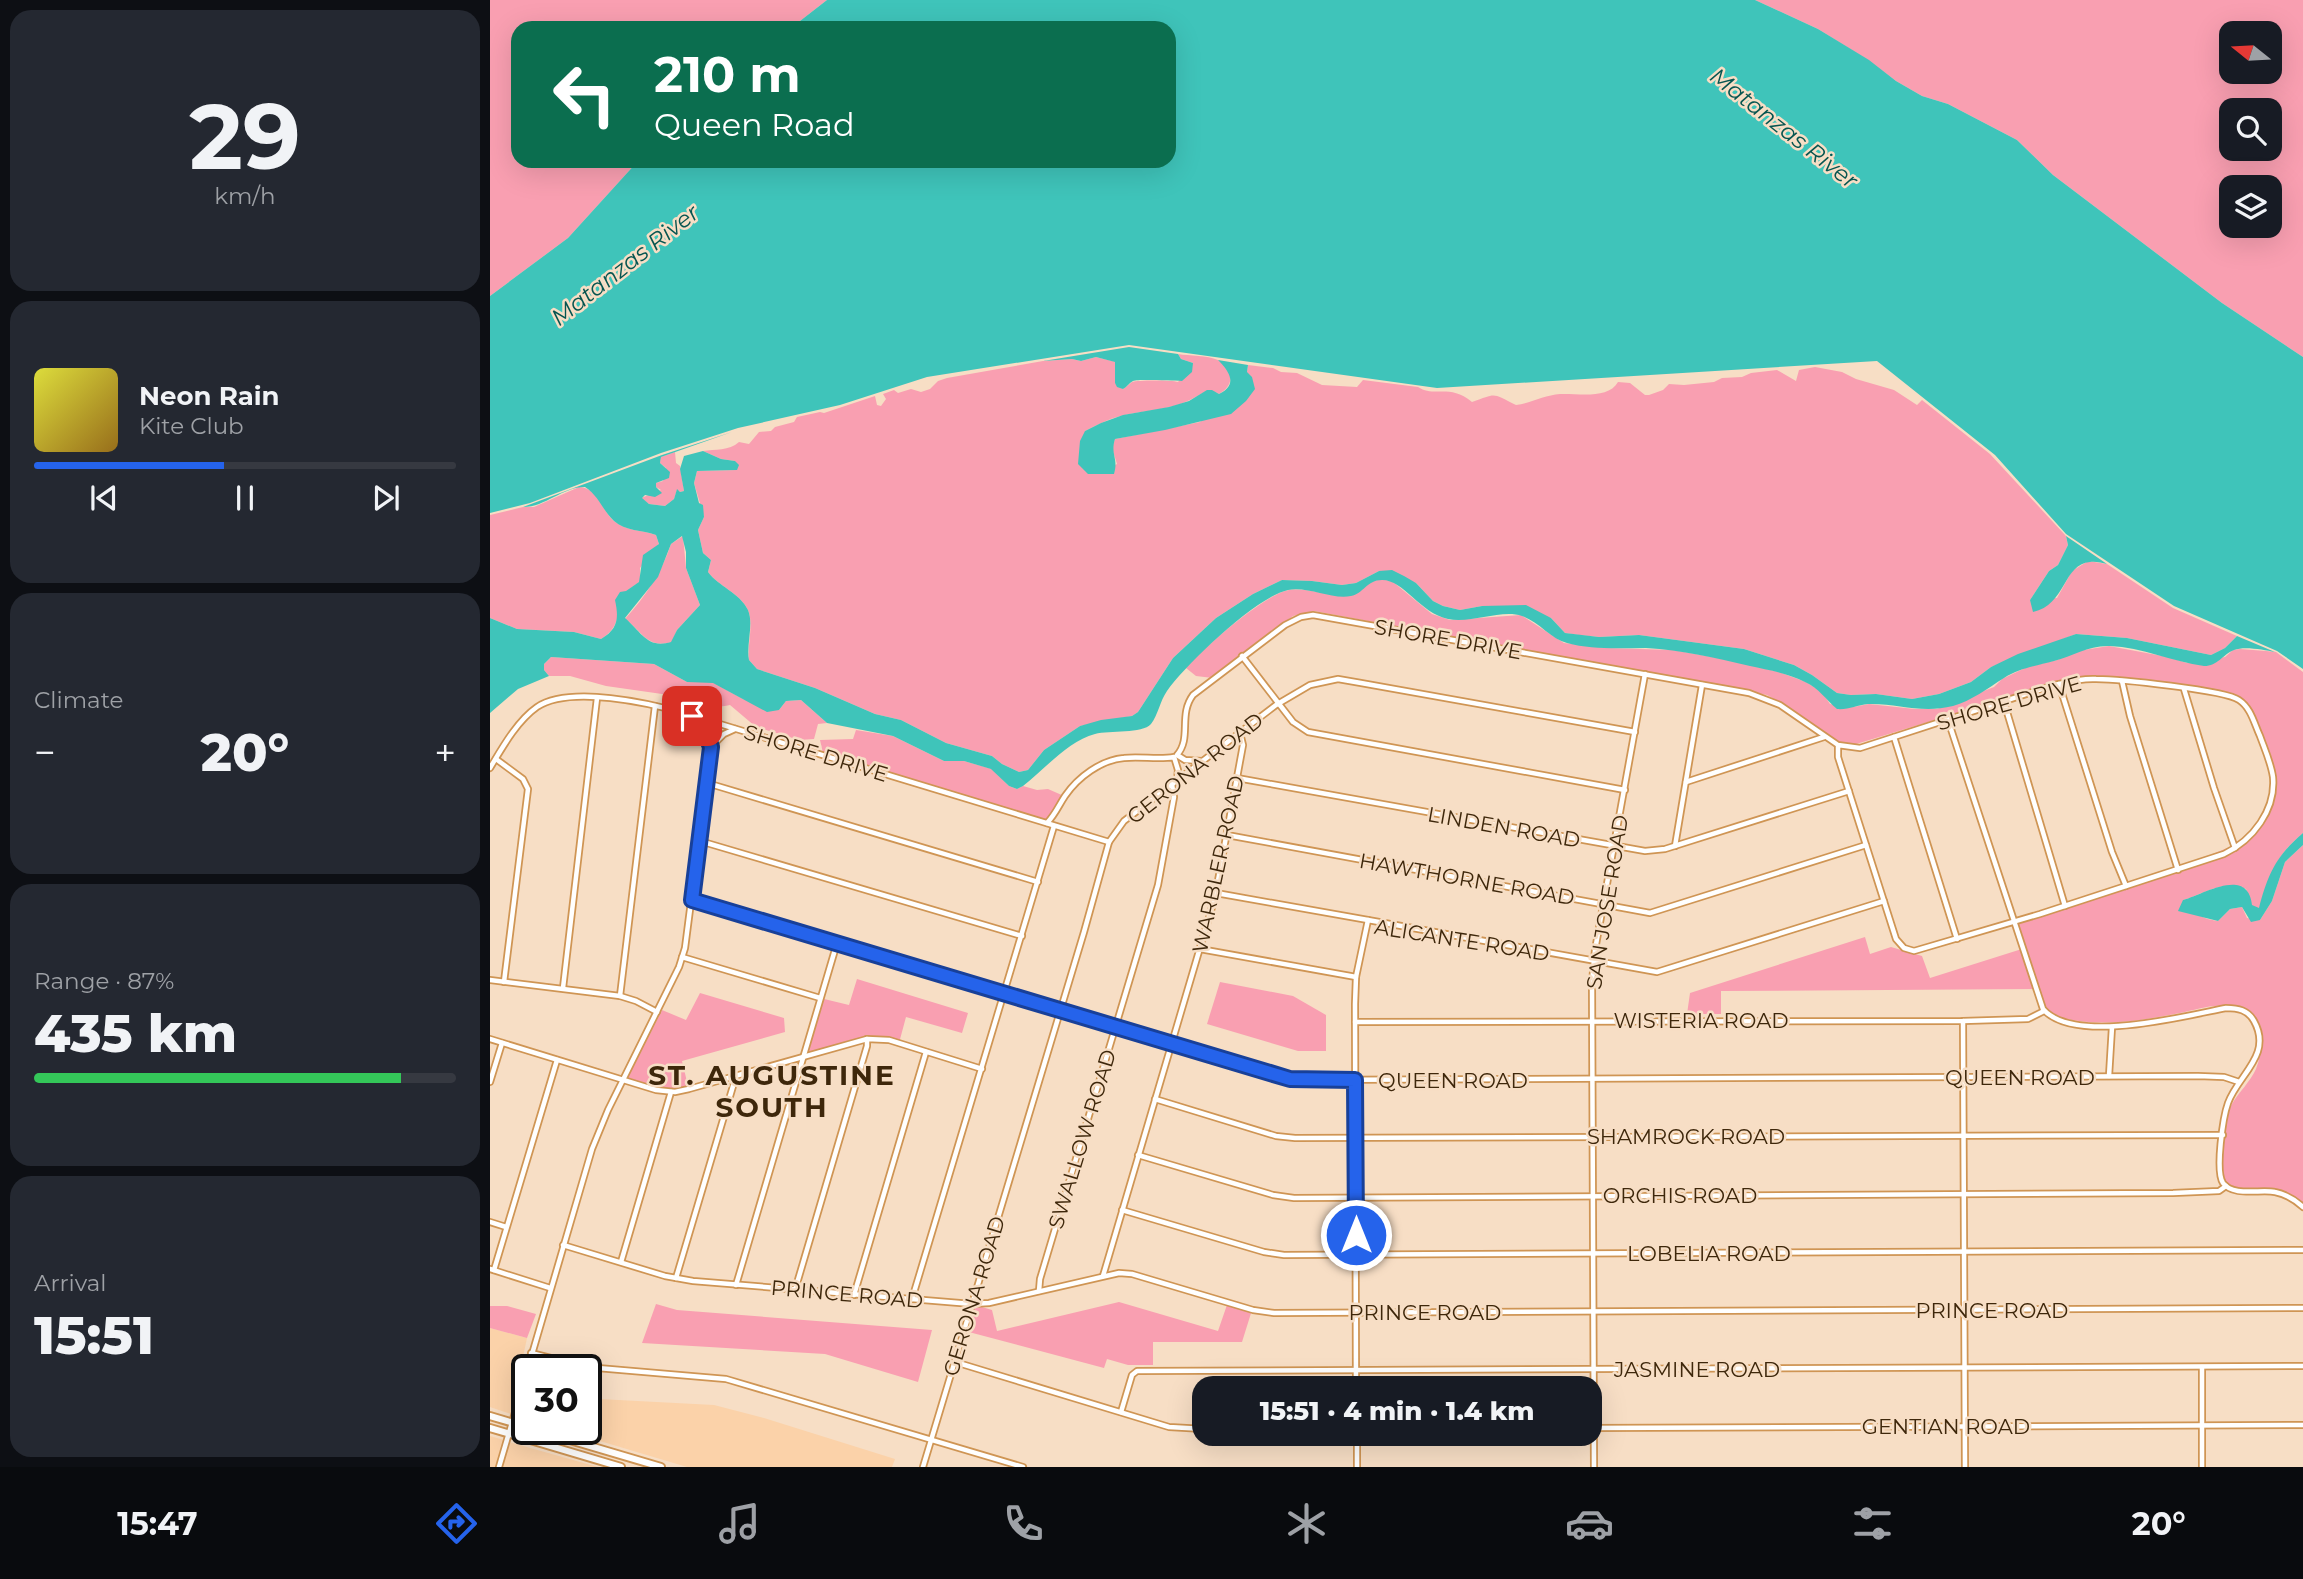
<!DOCTYPE html>
<html lang="en">
<head>
<meta charset="utf-8">
<style>
	body { margin:0; font-family:Montserrat,sans-serif; background:#242831; color:#f1f3f6; height:100vh; display:flex; flex-direction:column; font-size:26px; white-space:nowrap }
	* { box-sizing:border-box; margin:0 }
	p { font-size:23px; color:#9ea1a6 }
	.icon { flex:none; width:38px; height:38px; fill:none; stroke:currentColor; stroke-width:2; stroke-linecap:round; stroke-linejoin:round }
	.map { position:relative; flex:1; overflow:hidden }
	.sheet { display:flex; flex-direction:column; gap:10px; padding:10px; background:#0d0f14; width:490px }
	.sheet>* { flex:none }
	.hud { position:absolute; left:21px; top:21px; width:665px; height:147px; border-radius:21px; box-shadow:0 7px 28px #0002; background:#0b6e4f; color:#fff; overflow:hidden }
	.needle { width:46px; rotate:288deg }
	.fabs { position:absolute; left:1729px; top:21px; display:grid; gap:14px }
	.fabs a { display:grid; place-items:center; width:63px; height:63px; border-radius:14px; background:#171b24; box-shadow:0 7px 28px #0002; font-size:35px }
	.speed { position:absolute; left:21px; top:1354px; display:flex; gap:14px; font-size:35px; font-weight:700; text-align:center }
	.speed>* { display:grid; place-content:center; width:91px; height:91px; border-radius:50%; background:#171b24; box-shadow:0 7px 28px #0002; line-height:1 }
	.speed .limit { border:4px solid #111; border-radius:10px; background:#fff; color:#111 }
	.pin { position:absolute; display:grid; place-items:center; width:60px; height:60px; color:#fff; margin:-30px; border-radius:14px; box-shadow:0 4px 10px #0006 }
	.me { position:absolute; width:77px; margin:-38px; rotate:0deg; stroke-linejoin:round; filter:drop-shadow(0 0 5px #0008) }
	.turn { display:flex; align-items:center; gap:24px; height:147px; padding:0 28px; font-size:32px }
	.turn .icon { width:91px; height:91px; stroke-width:2.5 }
	.turn b { display:block; font-size:49px; line-height:60px }
	.big { font-size:52px; font-weight:800; line-height:1.1 }
	.sheet .tile { flex:1; display:flex; flex-direction:column; justify-content:center; gap:10px; min-width:0; padding:0 24px; border-radius:21px; background:#242831 }
	.sheet .dial { align-items:center; gap:0 }
	.dial b { font-size:91px; line-height:1 }
	.song { display:flex; align-items:center; gap:21px }
	.cover { width:84px; height:84px; border-radius:10px; background:linear-gradient(135deg,hsl(60 70% 55%),hsl(40 70% 35%)) }
	.played { height:7px; border-radius:4px; background:linear-gradient(90deg,#2563eb 45%,#363941 45%) }
	.keys { display:flex; justify-content:space-around; direction:ltr }
	.heat { display:flex; justify-content:space-between; align-items:center; font-size:38px; direction:ltr }
	.charge { height:10px; border-radius:5px; background:linear-gradient(90deg,#34c759 87%,#363941 0) }
	.trip { position:absolute; left:702px; top:1376px; width:410px; height:70px; border-radius:21px; background:#171b24; box-shadow:0 7px 28px #0002; font-weight:800; line-height:70px; text-align:center }
	.dock { display:flex; height:112px; justify-content:space-around; align-items:center; background:#090b0e; color:#9ea1a6 }
	.dock .icon { width:49px; height:49px }
	.dock .on { color:#2563eb }
	.dock b { font-size:32px; color:#f1f3f6 }
	main { display:flex; flex:1; min-height:0 }
	.map>svg:first-child { display:block }
	.built { fill:#fbd2a9 }
	.green { fill:#f99fb1; fill-rule:evenodd }
	.water { fill:#3fc4ba; fill-rule:evenodd }
	.lines { fill:none; stroke-linecap:round; stroke-linejoin:round }
	.minor-casing { stroke:#cf9554; stroke-width:8 }
	.major-casing { stroke:#cf9554; stroke-width:10 }
	.minor { stroke:#fff; stroke-width:4.5 }
	.major { stroke:#fff; stroke-width:6 }
	.route-casing { stroke:#184099; stroke-width:18 }
	.route { stroke:#2563eb; stroke-width:12 }
	.labels { text-anchor:middle; dominant-baseline:central; stroke-width:5; stroke-linejoin:round; paint-order:stroke }
	.street-label { font-size:21px; fill:#3e270b; stroke:#f7dec5 }
	.water-label { font-size:23px; font-style:italic; fill:#065550; stroke:#f7dec5 }
	.district-label { font-size:28px; font-weight:bold; letter-spacing:2px; fill:#3e270b; stroke:#f7dec5 }
</style>
</head>
<body>
<main>
<section class="sheet">
<div class="tile dial"><b>29</b><p>km/h</p></div>
<div class="tile">
<div class="song"><i class="cover"></i><div><b>Neon Rain</b><p>Kite Club</p></div></div>
<div class="played"></div>
<div class="keys"><svg class="icon" aria-label="previous" viewBox="0 0 24 24"><path d="M18 5L8 12l10 7zM5 5v14"/></svg><svg class="icon" aria-label="pause" viewBox="0 0 24 24"><path d="M8 5v14M16 5v14"/></svg><svg class="icon" aria-label="next" viewBox="0 0 24 24"><path d="M6 5l10 7-10 7zM19 5v14"/></svg></div>
</div>
<div class="tile"><p>Climate</p>
<div class="heat"><a>−</a><b class="big">20°</b><a>+</a></div>
</div>
<div class="tile"><p>Range · 87%</p><b class="big">435 km</b><div class="charge"></div></div>
<div class="tile"><p>Arrival</p><b class="big">15:51</b></div>
</section>
<div class="map">
<svg width="1813" height="1467" viewBox="0 0 1813 1467">
	<rect width="100%" height="100%" fill="#f7dec5"/>
	<g class="built">
		<path d="M0 1328 37 1338 21 1414 0 1407Z"/>
		<path d="M91 1366 111 1368 109 1399 224 1405 274 1418 405 1459 402 1467H197L73 1430H96V1370H91Z"/>
		<path d="M36 1380 37 1381V1419L26 1415Z"/>
		<path d="M0 1436 14 1440 6 1467H0Z"/>
		<path d="M19 1442 108 1467H12Z"/>
	</g>
	<g class="green">
		<path d="M0 0H337L301 28H28V161H148L78 238 0 296Z"/>
		<path d="M1265 0H1813V357L1732 303 1563 175 1527 140 1458 104 1432 96 1406 81 1378 60 1328 29ZM1741 33H1780V72H1741ZM1741 110H1780V149H1741ZM1741 187H1780V226H1741Z"/>
		<path d="M688 354C700 356 717 355 728 360 744 368 745 386 729 394 717 387 711 395 700 400 678 411 653 410 631 416 618 419 607 425 595 431L598 474 609 473 627 464 622 448 625 439 710 422 757 372 758 365 783 368 791 372 807 373 832 385 867 387 873 380 928 387C945 398 959 383 982 402 1008 393 1001 393 1026 405 1041 403 1055 395 1070 394 1087 393 1118 400 1128 382L1140 383 1155 395H1159L1173 390 1179 384 1194 385 1224 382 1232 378 1252 377 1261 373 1287 370 1306 381 1309 370 1325 367 1352 372 1366 379 1404 390 1427 405 1432 400 1500 454 1576 536 1578 545 1568 565 1559 571 1540 600 1567 598 1582 571 1598 561 1617 564 1683 608 1747 636 1735 648 1721 655 1637 638 1586 634 1501 667 1481 682 1449 694 1422 699 1386 694 1361 695 1347 693 1322 675 1304 665 1254 649 1149 635 1109 637 1089 635 1075 633 1061 618 992 606 970 610 953 606 943 601 926 583 889 571 866 583 852 585 822 581 792 580 763 594 726 618 683 658 648 712 642 716 590 726 554 750 538 770 529 772 512 764 502 756 456 743 411 720 385 714 325 688 267 669 259 660C257 645 264 624 258 610 250 593 228 586 218 572L221 560 213 553 208 530 214 517 204 483 207 471 247 470 245 461 231 459 213 451C225 449 239 451 249 442L259 444 269 432 281 431 285 427 304 422 307 417 330 412 334 413 385 396 387 405 391 406 396 399 393 394 404 390 408 393 421 389 431 392 440 389 448 381 457 378 553 361 582 359 591 361 606 357 626 362 625 383 633 389C637 387 639 384 642 382 647 380 682 380 688 382L703 363 691 359Z"/>
		<path d="M185 452 186 463 190 466 194 491 190 492 187 490 184 499 175 506 159 504 151 498 171 490 166 487V483L173 481 176 468 170 463 171 457Z"/>
		<path d="M89 487C109 488 111 510 124 521 136 531 152 530 166 535L169 544 150 568V582C145 585 138 589 136 593 124 611 133 626 111 639L84 632 27 629 0 618V515L33 507H44Z"/>
		<path d="M193 536 196 568 210 605 187 630 182 642C157 649 153 632 135 619 155 597 172 572 181 544Z"/>
		<path d="M890 579 902 581 942 614 960 620 1031 615 1074 643 1117 648 1183 650 1239 660 1289 672 1316 682 1332 692 1340 704 1363 707 1379 704 1425 709H1447L1504 687 1512 679 1537 667 1567 660 1587 651 1619 646 1678 657 1697 663 1735 657 1743 650 1750 649 1776 651 1786 652 1813 672V833C1782 859 1783 873 1770 909L1761 906 1756 889C1734 879 1713 894 1693 900 1706 914 1709 918 1728 921L1740 909 1752 907 1757 918 1770 920 1782 901 1795 862 1813 845V1205L1800 1194 1736 1186C1719 1165 1729 1127 1742 1104 1749 1092 1760 1082 1766 1069 1772 1055 1770 1041 1770 1026 1762 1020 1753 1011 1743 1008 1726 1002 1707 1010 1690 1013 1646 1022 1599 1029 1556 1013L1548 989 1231 991V1014H1197L1200 993 1375 937 1380 954 1401 947 1432 956 1440 978 1535 948 1526 918 1691 867 1757 840 1774 817 1782 791 1780 775 1758 705 1736 692 1600 677 1578 679 1363 745 1344 742 1300 708 1277 695 824 611 803 616 723 678 706 676 696 668C713 648 775 594 799 590 816 588 832 594 848 595 854 596 862 593 869 592L875 584Z"/>
		<path d="M61 657 164 664 197 682H222L253 699 289 710 296 701 311 700 337 723 328 724 324 739 309 740 266 727 240 705C226 708 211 708 200 698L116 686 80 676H59L54 670V664Z"/>
		<path d="M366 730 403 736 454 761H474L502 769 519 786 527 789 533 786 547 790 558 789 574 796 564 820H557L333 753 330 740 363 739Z"/>
		<path d="M367 979 478 1013 472 1033 416 1017 409 1043 390 1038 314 1057 330 998 359 1005Z"/>
		<path d="M730 982 803 996 836 1015V1051H808L717 1024Z"/>
		<path d="M210 993 294 1018 295 1032 192 1061 199 1090 180 1093 136 1081 172 1010 196 1020Z"/>
		<path d="M629 1302 728 1331 738 1302 762 1310 752 1342H663V1365H638L617 1359 614 1368 475 1331 482 1304 502 1310 507 1331Z"/>
		<path d="M166 1304 187 1310 442 1330 428 1382 335 1354 152 1343Z"/>
		<path d="M0 1306H17L46 1314 37 1338 0 1328Z"/>
	</g>
	<g class="water">
		<path d="M337 0H1265L1328 29 1379 60 1406 81 1432 96 1458 104 1527 140 1563 175 1732 303 1813 357V669L1787 651 1684 606 1576 534 1505 455 1387 361 947 388 639 345 437 377 350 405 248 428 171 453 40 503 0 513V296L78 238 148 161H679V28H301Z"/>
		<path d="M639 347 688 354 691 359 703 363 702 372 692 381C684 381 649 379 643 381 639 383 637 387 633 389L627 387 625 383V362L606 357 591 361 582 359 553 361Z"/>
		<path d="M728 360 758 365 757 372 762 377 765 389 756 401 741 414 675 430 625 439C620 454 629 459 624 474H598L588 464 590 441 595 431 611 423 633 415 679 407 699 401 717 390H722L729 394C748 385 740 372 728 360Z"/>
		<path d="M242 432 171 457 170 463 180 472 179 478 166 483V487L172 493 165 497 155 495 152 498 159 504 175 506 184 499 187 489 190 492 194 491 190 469 194 456 213 451 231 459 245 461 249 465 247 470 207 471 204 483 209 503 213 505 214 517 208 530 213 553 221 560 218 572C228 586 250 593 258 610 264 624 256 645 259 660L267 669 325 688 385 714 411 720 456 743 502 756 512 764 529 772 538 770 554 750 590 726 611 720 642 716 648 712 683 658 726 618 763 594 792 580 822 581 852 585 866 583 889 571 902 570 914 576 926 583 943 601 953 606 970 610 992 606 1036 605 1061 618 1075 633 1109 637 1149 635 1254 649 1304 665 1322 675 1347 693 1361 695 1386 694 1422 699 1449 694 1481 682 1501 667 1528 654 1586 634 1637 638 1721 655 1735 648 1747 636 1785 652C1774 650 1755 646 1744 650 1732 655 1728 666 1714 666 1683 662 1652 647 1620 646 1599 645 1583 656 1564 661 1546 666 1529 668 1514 678 1498 688 1481 701 1463 706 1431 714 1407 703 1378 704 1367 705 1358 710 1347 709 1336 700 1329 688 1315 682 1298 673 1278 670 1260 666 1225 658 1192 650 1156 648 1130 648 1102 650 1077 643 1061 639 1048 621 1032 616 1011 609 981 624 958 619 930 613 914 580 892 580 877 580 873 594 861 596 842 600 818 586 798 590 766 597 696 664 677 691 670 701 668 715 661 724 652 734 620 730 605 734 578 741 555 769 533 786L527 789 519 786 501 769 474 761H454L403 736 337 723 311 700 296 701 289 710 277 712 223 683 197 682 164 664 61 657 54 664V670L59 676 28 689 0 713V618L27 629 84 632 111 639C128 629 129 618 125 600L130 592 136 591 149 582 153 555 169 544 166 535C152 530 135 531 124 521 112 510 110 497 95 487 72 487 56 507 33 507L172 455ZM192 536 196 552V568L210 605 187 630 181 642C158 649 152 633 135 618L168 577 181 544Z"/>
		<path d="M1576 536 1617 564C1612 563 1605 561 1600 562 1573 564 1576 605 1543 612L1540 600 1559 571 1568 565 1578 545Z"/>
		<path d="M1813 833V845L1795 862 1782 901 1770 920 1761 922 1752 907 1740 909 1728 921 1688 911 1693 900C1714 894 1758 866 1762 905L1769 908C1778 874 1786 856 1813 833Z"/>
	</g>
	<g class="lines">
		<defs>
			<g id="minor">
				<path d="M752 656 803 722 818 732 1135 790"/>
				<path d="M1632 681 1640 716 1688 870"/>
				<path d="M1569 684 1622 852 1636 886"/>
				<path d="M1694 689 1724 788 1745 848"/>
				<path d="M1514 702 1575 906"/>
				<path d="M1458 720 1553 1009C1584 1045 1695 1016 1736 1008 1748 1008 1758 1010 1764 1021 1783 1055 1748 1075 1738 1103 1733 1117 1725 1171 1733 1183 1743 1197 1771 1189 1785 1192 1796 1194 1805 1200 1813 1207"/>
				<path d="M1404 737 1467 939"/>
				<path d="M222 746 234 734 245 729"/>
				<path d="M6 759 33 779 38 789 14 982"/>
				<path d="M712 761 695 760 687 755C702 738 688 715 703 695L795 625 811 617 823 615 1259 693 1290 705 1348 745 1370 748 1564 685C1577 682 1592 678 1606 679 1628 679 1735 690 1749 700 1761 708 1764 723 1770 736 1775 750 1781 763 1783 777 1786 810 1763 840 1734 854L1550 914 1424 951 1414 948 1406 939 1348 757V745"/>
				<path d="M0 768C12 748 27 721 47 707 80 685 160 703 197 714L619 842"/>
				<path d="M747 778 1155 851 1175 849 1359 791"/>
				<path d="M1196 782 1334 737"/>
				<path d="M217 783 548 882"/>
				<path d="M557 823C565 815 569 805 575 796 588 777 611 760 634 758 651 756 668 760 684 757L688 770 687 780"/>
				<path d="M737 835 1160 913 1376 845"/>
				<path d="M210 841 532 936"/>
				<path d="M1185 846 1212 685"/>
				<path d="M726 893 878 920"/>
				<path d="M203 900 810 1080 1708 1076 1734 1077 1749 1082"/>
				<path d="M710 949 866 977"/>
				<path d="M192 957 330 998"/>
				<path d="M0 980 130 996 146 1001 167 1012"/>
				<path d="M73 988 107 698"/>
				<path d="M130 996 165 706"/>
				<path d="M1473 1021 1475 1467"/>
				<path d="M865 1022 1473 1021 1538 1019 1554 1011"/>
				<path d="M0 1039 166 1090 185 1092 199 1089 377 1039 399 1040 492 1069"/>
				<path d="M1619 1076 1622 1027"/>
				<path d="M0 1082 12 1043"/>
				<path d="M665 1099 786 1136 805 1138 1733 1135"/>
				<path d="M648 1155 783 1195 804 1198 1683 1193 1729 1191 1736 1186"/>
				<path d="M632 1210 774 1252 794 1255 1813 1250"/>
				<path d="M0 1222 16 1227"/>
				<path d="M73 1245 175 1276 203 1281 482 1304 499 1303 629 1273 642 1274 763 1310 784 1313 1813 1308"/>
				<path d="M131 1262 181 1092"/>
				<path d="M0 1269 60 1288"/>
				<path d="M4 1270 67 1060"/>
				<path d="M613 1276 725 897 753 745 750 733"/>
				<path d="M186 1278 246 1076"/>
				<path d="M246 1285 347 943"/>
				<path d="M305 1290 377 1046V1039"/>
				<path d="M549 1291 550 1279 668 885 684 797 682 784"/>
				<path d="M364 1295 436 1052"/>
				<path d="M422 1299 564 826"/>
				<path d="M41 1353 96 1367 236 1379 533 1467"/>
				<path d="M465 1362 679 1427 714 1429"/>
				<path d="M1712 1367V1467"/>
				<path d="M866 1388 865 1004 866 977 878 920 1167 972 1394 901"/>
				<path d="M631 1412 642 1375 647 1371 1813 1366"/>
				<path d="M1099 1428 1813 1425"/>
				<path d="M867 1433V1467"/>
				<path d="M9 1467 102 1149 118 1110 189 967 195 948 221 747 217 733 202 716"/>
				<path d="M433 1467 594 932 619 842 634 821 786 705 820 685 848 679 871 683 1145 732"/>
				<path d="M1104 1467 1102 982 1105 950 1155 674"/>
			</g>
			<g id="major">
				<path d="M0 1416 37 1427"/>
				<path d="M0 1428 131 1467"/>
				<path d="M46 1430 171 1467"/>
			</g>
		</defs>
		<use href="#minor" class="minor-casing"/>
		<use href="#major" class="major-casing"/>
		<use href="#minor" class="minor"/>
		<use href="#major" class="major"/>
	</g>
	<g class="lines">
		<defs>
			<path id="route" d="M202 716 213 726 221 747 202 900 800 1079 865 1080 866 1235"/>
		</defs>
		<use href="#route" class="route-casing"/>
		<use href="#route" class="route"/>
	</g>
	<g class="labels">
		<g class="street-label">
			<text transform="translate(958 639) rotate(10)">SHORE DRIVE</text>
			<text transform="translate(1519 703) rotate(-16)">SHORE DRIVE</text>
			<text transform="translate(326 753) rotate(17)">SHORE DRIVE</text>
			<text transform="translate(705 768) rotate(-38)">GERONA ROAD</text>
			<text transform="translate(1014 827) rotate(10)">LINDEN ROAD</text>
			<text transform="translate(728 864) rotate(-78)">WARBLER ROAD</text>
			<text transform="translate(977 879) rotate(10)">HAWTHORNE ROAD</text>
			<text transform="translate(1117 902) rotate(-81)">SAN JOSE ROAD</text>
			<text transform="translate(972 940) rotate(9)">ALICANTE ROAD</text>
			<text x="1211" y="1020">WISTERIA ROAD</text>
			<text x="1530" y="1077">QUEEN ROAD</text>
			<text x="963" y="1080">QUEEN ROAD</text>
			<text x="1196" y="1136">SHAMROCK ROAD</text>
			<text transform="translate(592 1139) rotate(-73)">SWALLOW ROAD</text>
			<text x="1190" y="1195">ORCHIS ROAD</text>
			<text x="1219" y="1253">LOBELIA ROAD</text>
			<text transform="translate(357 1294) rotate(5)">PRINCE ROAD</text>
			<text transform="translate(484 1296) rotate(-73)">GERONA ROAD</text>
			<text x="1502" y="1310">PRINCE ROAD</text>
			<text x="935" y="1312">PRINCE ROAD</text>
			<text x="1207" y="1369">JASMINE ROAD</text>
			<text x="1456" y="1426">GENTIAN ROAD</text>
		</g>
		<g class="water-label">
			<text transform="translate(1294 128) rotate(38)">Matanzas River</text>
			<text transform="translate(135 265) rotate(-38)">Matanzas River</text>
		</g>
		<g class="district-label">
			<text x="282" y="1075">ST. AUGUSTINE<tspan x="282" dy="32">SOUTH</tspan></text>
		</g>
	</g>
</svg>
<div class="fabs">
<a><svg class="needle" viewBox="-14 -14 28 28"><path d="M0-13l5 13h-10z" fill="#e53935"/><path d="M0 13l5-13h-10z" fill="#9ea1a6"/></svg></a>
<a><svg class="icon" aria-label="search" viewBox="0 0 24 24"><circle cx="10" cy="10" r="6"/><path d="M15 15l6 6"/></svg></a>
<a><svg class="icon" aria-label="layers" viewBox="0 0 24 24"><path d="M12 4l9 5-9 5-9-5zM3 14l9 5 9-5"/></svg></a>
</div>
<div class="speed"><div class="limit">30</div></div>
<div class="pin" style="left:202px;top:716px;background:#d93025"><svg class="icon" aria-label="arrive" viewBox="0 0 24 24"><path d="M6 21V4h12l-3 4 3 4H6"/></svg></div>
<svg class="me" style="left:866px;top:1235px" viewBox="-20 -20 40 40"><circle r="17" fill="#2563eb" stroke="#fff" stroke-width="3"/><path d="M0-11L8 9 0 5-8 9z" fill="#fff"/></svg>
<div class="trip">15:51 · 4 min · 1.4 km</div>
<div class="hud">
<div class="turn"><svg class="icon" aria-label="left" viewBox="0 0 24 24"><path d="M17 20v-9H6M10 6l-5 5 5 5"/></svg><div><b>210 m</b>Queen Road</div></div>
</div>
</div>
</main>
<nav class="dock">
<b>15:47</b>
<svg class="icon on" aria-label="directions" viewBox="0 0 24 24"><path d="M12 3l9 9-9 9-9-9zM9 14v-3h6M13 9l2 2-2 2"/></svg>
<svg class="icon" aria-label="music" viewBox="0 0 24 24"><path d="M9 18V5l10-2v13"/><circle cx="6" cy="18" r="3"/><circle cx="16" cy="16" r="3"/></svg>
<svg class="icon" aria-label="phone" viewBox="0 0 24 24"><path d="M5 4h4l2 5-3 2q2 4 5 5l2-3 5 2v4C11 20 4 13 5 4z"/></svg>
<svg class="icon" aria-label="climate" viewBox="0 0 24 24"><path d="M12 3v18M4 7l16 10M4 17L20 7"/></svg>
<svg class="icon" aria-label="car" viewBox="0 0 24 24"><path d="M5 17H2v-5l4-1 3-4h7l3 4 3 1v5h-3M9 17h6M6 11h13"/><circle cx="7" cy="17" r="2"/><circle cx="17" cy="17" r="2"/></svg>
<svg class="icon" aria-label="filters" viewBox="0 0 24 24"><path d="M4 7h16M4 17h16"/><circle cx="9" cy="7" r="2"/><circle cx="15" cy="17" r="2"/></svg>
<b>20°</b>
</nav>
</body>
</html>
